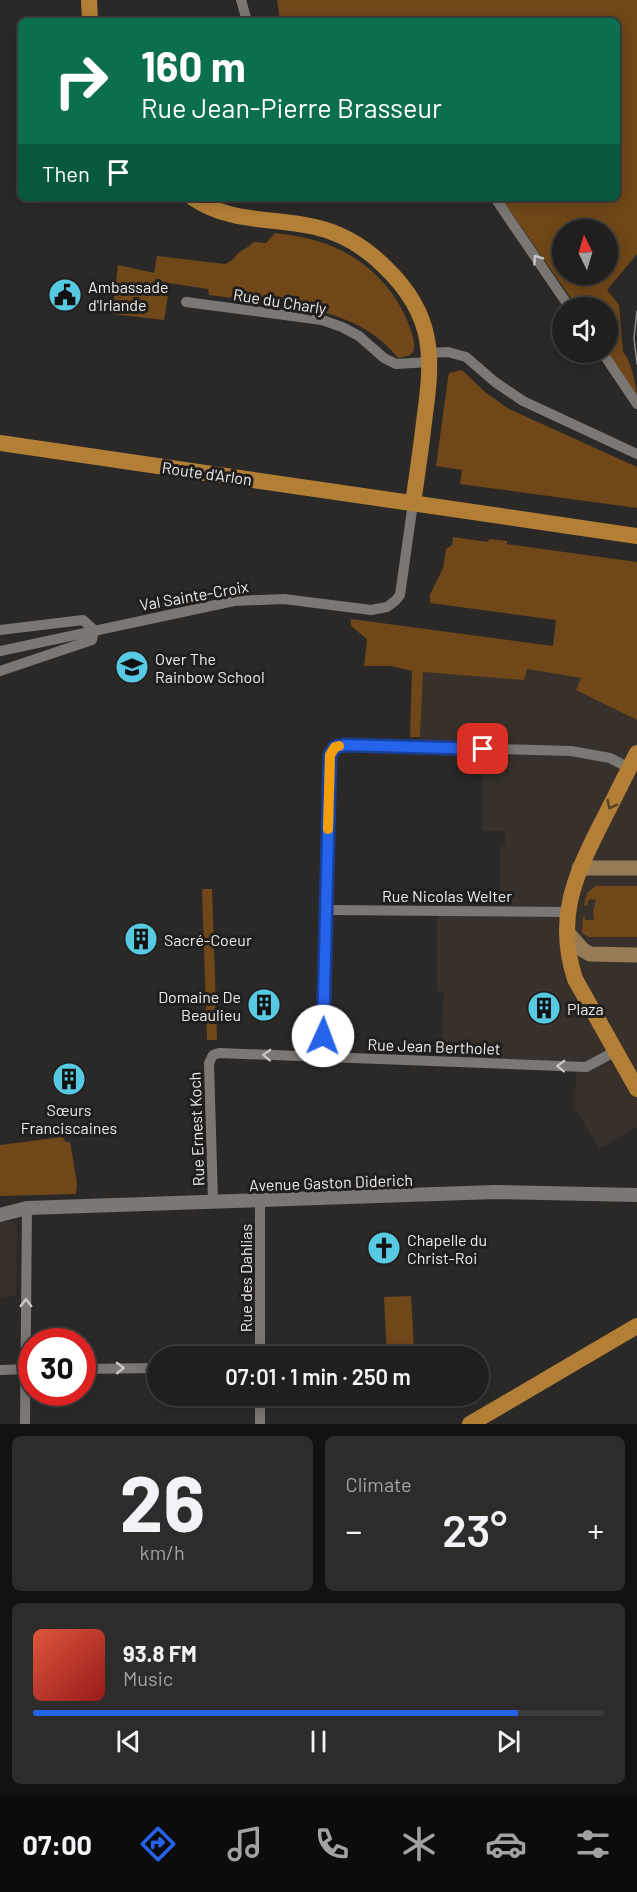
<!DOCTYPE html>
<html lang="en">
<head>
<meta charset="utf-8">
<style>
	body { margin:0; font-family:Barlow,sans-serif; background:#2d2c2a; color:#f1f3f6; height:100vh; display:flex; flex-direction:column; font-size:22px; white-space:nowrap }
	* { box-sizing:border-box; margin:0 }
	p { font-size:20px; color:#a2a2a4 }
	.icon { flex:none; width:33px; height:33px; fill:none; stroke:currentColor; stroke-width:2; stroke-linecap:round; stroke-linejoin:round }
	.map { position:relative; height:1424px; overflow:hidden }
	.details { display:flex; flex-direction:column; gap:12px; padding:12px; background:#121110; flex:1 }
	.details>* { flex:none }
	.guide { position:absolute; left:18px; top:18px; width:602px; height:183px; border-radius:9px; box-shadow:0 3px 15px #0003,0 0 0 2px #3d3d3b; background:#0b6e4f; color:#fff; overflow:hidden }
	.needle { width:39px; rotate:355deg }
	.fabs { position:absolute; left:552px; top:219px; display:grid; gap:12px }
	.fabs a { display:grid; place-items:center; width:66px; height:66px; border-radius:50%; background:#201f1d; box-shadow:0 3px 15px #0003,0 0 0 2px #3d3d3b; font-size:30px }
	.speed { position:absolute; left:18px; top:1328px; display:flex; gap:12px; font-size:30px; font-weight:700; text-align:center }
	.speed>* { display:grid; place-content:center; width:78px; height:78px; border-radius:50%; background:#201f1d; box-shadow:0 3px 15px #0003,0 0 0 2px #3d3d3b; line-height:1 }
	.speed .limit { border:9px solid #d22; background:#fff; color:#111 }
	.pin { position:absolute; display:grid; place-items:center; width:51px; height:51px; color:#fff; margin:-26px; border-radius:12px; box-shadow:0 3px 9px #0006 }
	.me { position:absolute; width:66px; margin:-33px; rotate:2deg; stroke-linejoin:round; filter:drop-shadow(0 0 4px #0008) }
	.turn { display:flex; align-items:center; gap:21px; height:126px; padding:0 24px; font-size:27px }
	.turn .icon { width:78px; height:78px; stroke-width:2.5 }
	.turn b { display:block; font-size:42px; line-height:51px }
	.then { display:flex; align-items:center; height:57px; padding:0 24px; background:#0003; gap:12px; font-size:22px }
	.big { font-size:45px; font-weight:600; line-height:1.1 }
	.details .widget { flex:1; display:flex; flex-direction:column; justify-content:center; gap:9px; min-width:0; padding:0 21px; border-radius:9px; background:#2d2c2a }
	.details .dial { align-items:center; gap:0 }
	.dial b { font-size:78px; line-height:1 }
	.song { display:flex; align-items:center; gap:18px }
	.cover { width:72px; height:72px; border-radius:9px; background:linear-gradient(135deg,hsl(10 70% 55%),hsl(0 70% 35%)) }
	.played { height:6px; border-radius:3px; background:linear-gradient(90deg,#2563eb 85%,#3d3d3b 85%) }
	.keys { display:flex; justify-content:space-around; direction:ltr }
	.heat { display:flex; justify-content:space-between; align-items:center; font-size:33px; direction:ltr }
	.details .tiles { flex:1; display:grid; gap:12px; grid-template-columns:1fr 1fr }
	.widget:last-child { grid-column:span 2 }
	.trip { position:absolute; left:147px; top:1346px; width:342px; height:60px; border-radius:30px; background:#201f1d; box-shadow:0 3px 15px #0003,0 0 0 2px #3d3d3b; font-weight:600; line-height:60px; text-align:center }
	.tabs { display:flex; height:96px; justify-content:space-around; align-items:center; background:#0d0c0c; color:#a2a2a4 }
	.tabs .icon { width:42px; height:42px }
	.tabs .current { color:#2563eb }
	.tabs b { font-size:27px; color:#f1f3f6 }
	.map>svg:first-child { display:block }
	.built { fill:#38312b }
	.green { fill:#6f4718; fill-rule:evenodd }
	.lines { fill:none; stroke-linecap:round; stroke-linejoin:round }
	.minor { stroke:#7a7775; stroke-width:10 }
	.tertiary { stroke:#7a7775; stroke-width:14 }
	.secondary { stroke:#967b56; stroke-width:15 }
	.primary { stroke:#b37f37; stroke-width:16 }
	.tram { stroke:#8e8c8b; stroke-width:1.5 }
	.oneway { stroke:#cac8c7 }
	.oneway2 { stroke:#544127 }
	.route-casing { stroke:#184099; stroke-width:15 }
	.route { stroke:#2563eb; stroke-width:10 }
	.slow { stroke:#f59e0b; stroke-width:10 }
	.labels { text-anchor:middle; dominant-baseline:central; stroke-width:6; stroke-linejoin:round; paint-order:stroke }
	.poi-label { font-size:16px; fill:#ecebea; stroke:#211f1e; text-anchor:start }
	.street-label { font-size:16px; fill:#ecebea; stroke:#211f1e }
</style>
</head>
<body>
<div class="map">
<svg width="637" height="1424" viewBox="0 0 637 1424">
	<rect width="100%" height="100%" fill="#2b2927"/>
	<g class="built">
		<path d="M526 669 581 678 577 690 637 720V1127L599 1149 575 1108 576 1067 441 1062 444 991H437V910H500V848L505 844V831H482L483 749 420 747 423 672 524 679Z"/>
		<path d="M0 1222H13L17 1227 16 1296 0 1297Z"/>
	</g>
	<g class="green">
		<path d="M277 0H637V254L607 290 619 305 623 352C630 358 637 386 637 397L607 352 608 308 577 307 513 215 499 198H616V21H280ZM562 230H608V274H562Z"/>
		<path d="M275 233C303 236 329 242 353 257 382 275 404 304 413 337 414 343 416 349 411 354 407 357 402 357 398 358 354 302 274 304 209 295L208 289 162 282 159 294 168 296 164 320 112 314 118 265 154 273 157 256 225 264C235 260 234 256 241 251 246 248 249 246 254 242L266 243Z"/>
		<path d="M462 370 485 392 509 409 637 467V508L460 484 462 470 436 466 448 378 449 373Z"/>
		<path d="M453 537 488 542 489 539 507 541V544L637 562V720L576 690 581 678 527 669 524 680 423 672 420 737H410L412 671 391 666H364L367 639 351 626V619L553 646 556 620 430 603V595L443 568 446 549 452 545Z"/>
		<path d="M596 886H637V937H589L582 933 583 916 585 917V920H594L593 912 596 900 589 899 587 906 584 905 587 893Z"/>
		<path d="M202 889H212L217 1040H207Z"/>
		<path d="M62 1137 66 1142H70L77 1183 76 1194 0 1196V1145Z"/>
		<path d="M411 1296 414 1348 400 1356H387L384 1297Z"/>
	</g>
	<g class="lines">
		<g class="minor">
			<path d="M241 0 247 21"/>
			<path d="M495 198 570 308"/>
			<path d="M186 302 322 320 342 327 359 336 384 358 396 364 430 362"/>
			<path d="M602 352 637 404"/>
			<path d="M430 353 448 352 466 357 495 382 523 401 637 454"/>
			<path d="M0 630 83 620 94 630 92 640 0 671"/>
			<path d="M0 651 234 601 284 599 371 610 387 607 395 601 400 595 413 503"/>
			<path d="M326 910 567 912"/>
			<path d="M322 1057 330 755 335 747 345 745 571 751 610 758 629 768"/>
			<path d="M260 1201V1356"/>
			<path d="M213 1202 209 1063 213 1055 219 1053 586 1067 616 1051"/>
			<path d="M82 1369 158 1368"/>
			<path d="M0 1370 30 1369"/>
			<path d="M260 1395V1424"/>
			<path d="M25 1424 27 1208"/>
		</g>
		<path class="tertiary" d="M0 1215 27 1208 495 1192 637 1195"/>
		<g class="secondary">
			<path d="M579 868H637"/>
			<path d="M567 932 583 950 590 954 637 955"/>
		</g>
		<g class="primary">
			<path d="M89 0 90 21"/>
			<path d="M193 198C232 224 272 217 315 227 342 233 366 248 385 267 436 316 433 358 424 422 421 449 417 476 413 503"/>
			<path d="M0 443 637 536"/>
			<path d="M637 753C624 778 612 803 599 828 573 880 556 920 575 979L637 1089"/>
			<path d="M470 1424 637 1326"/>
		</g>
		<path class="tram" d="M637 311 634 338 637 364"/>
	</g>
	<defs><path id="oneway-chevron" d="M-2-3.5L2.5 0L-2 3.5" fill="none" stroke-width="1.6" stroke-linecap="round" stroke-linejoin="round" transform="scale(1.5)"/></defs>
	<g class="oneway">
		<use href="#oneway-chevron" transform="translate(537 259) rotate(-125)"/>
		<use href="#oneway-chevron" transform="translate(267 1055) rotate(-178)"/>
		<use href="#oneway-chevron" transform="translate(561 1066) rotate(-178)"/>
		<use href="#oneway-chevron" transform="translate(26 1303) rotate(-90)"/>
		<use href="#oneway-chevron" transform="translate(120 1368) rotate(-1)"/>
	</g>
	<use class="oneway2" href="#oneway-chevron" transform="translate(611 805) rotate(117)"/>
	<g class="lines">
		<defs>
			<path id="route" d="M323 1036 330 755 335 747 345 745 483 749"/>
		</defs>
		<use href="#route" class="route-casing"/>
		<use href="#route" class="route"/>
		<path class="slow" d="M328 829 330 755 335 747 339 746"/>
	</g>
	<defs>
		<symbol id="civic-disc" viewBox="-11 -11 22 22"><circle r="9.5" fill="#58c9e3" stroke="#211f1e"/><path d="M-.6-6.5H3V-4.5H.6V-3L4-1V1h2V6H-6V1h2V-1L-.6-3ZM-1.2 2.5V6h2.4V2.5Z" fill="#111"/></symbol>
		<symbol id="school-disc" viewBox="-11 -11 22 22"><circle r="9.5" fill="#58c9e3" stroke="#211f1e"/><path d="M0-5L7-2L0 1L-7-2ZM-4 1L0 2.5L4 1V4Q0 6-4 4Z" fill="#111"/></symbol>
		<symbol id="building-disc" viewBox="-11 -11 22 22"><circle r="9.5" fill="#58c9e3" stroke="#211f1e"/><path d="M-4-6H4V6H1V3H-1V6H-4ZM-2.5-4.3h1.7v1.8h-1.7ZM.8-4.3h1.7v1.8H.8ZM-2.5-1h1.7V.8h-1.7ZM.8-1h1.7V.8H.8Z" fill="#111"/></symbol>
		<symbol id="church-disc" viewBox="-11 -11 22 22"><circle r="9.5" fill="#58c9e3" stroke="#211f1e"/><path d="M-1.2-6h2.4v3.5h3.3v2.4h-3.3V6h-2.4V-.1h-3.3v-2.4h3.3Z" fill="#111"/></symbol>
	</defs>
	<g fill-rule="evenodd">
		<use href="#civic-disc" x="46" y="276" width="38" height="38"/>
		<use href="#school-disc" x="113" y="648" width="38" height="38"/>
		<use href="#building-disc" x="122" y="920" width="38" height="38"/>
		<use href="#building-disc" x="245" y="986" width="38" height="38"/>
		<use href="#building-disc" x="525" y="989" width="38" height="38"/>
		<use href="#building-disc" x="50" y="1060" width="38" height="38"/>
		<use href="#church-disc" x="365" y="1229" width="38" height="38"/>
	</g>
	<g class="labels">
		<g class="poi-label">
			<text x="88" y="286">Ambassade<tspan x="88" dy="18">d'Irlande</tspan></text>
			<text x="155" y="658">Over The<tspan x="155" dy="18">Rainbow School</tspan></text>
			<text x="164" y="939">Sacré-Coeur</text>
			<text x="241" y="996" text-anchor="end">Domaine De<tspan x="241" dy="18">Beaulieu</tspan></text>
			<text x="567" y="1008">Plaza</text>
			<text x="69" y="1109" text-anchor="middle">Sœurs<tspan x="69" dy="18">Franciscaines</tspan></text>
			<text x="407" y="1239">Chapelle du<tspan x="407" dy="18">Christ-Roi</tspan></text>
		</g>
		<g class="street-label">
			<text transform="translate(280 301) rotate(9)">Rue du Charly</text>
			<text transform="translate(207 473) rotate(8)">Route d'Arlon</text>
			<text transform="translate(194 595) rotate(-10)">Val Sainte-Croix</text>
			<text x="447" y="895">Rue Nicolas Welter</text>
			<text transform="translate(434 1046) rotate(2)">Rue Jean Bertholet</text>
			<text transform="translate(196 1129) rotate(-92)">Rue Ernest Koch</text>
			<text transform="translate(331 1182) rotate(-2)">Avenue Gaston Diderich</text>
			<text transform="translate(245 1278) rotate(-90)">Rue des Dahlias</text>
		</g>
	</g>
</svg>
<div class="fabs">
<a><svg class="needle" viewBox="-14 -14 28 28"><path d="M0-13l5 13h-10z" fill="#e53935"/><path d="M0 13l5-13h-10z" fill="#a2a2a4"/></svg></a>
<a><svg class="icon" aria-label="sound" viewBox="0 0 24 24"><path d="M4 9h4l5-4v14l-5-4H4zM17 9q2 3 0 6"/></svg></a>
</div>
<div class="speed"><div class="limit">30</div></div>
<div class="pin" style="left:483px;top:749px;background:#d93025"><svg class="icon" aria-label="arrive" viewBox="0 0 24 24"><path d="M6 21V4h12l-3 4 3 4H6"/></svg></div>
<svg class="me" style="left:323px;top:1036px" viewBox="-20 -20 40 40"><circle r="19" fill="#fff"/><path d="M0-13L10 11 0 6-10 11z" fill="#2563eb"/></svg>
<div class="trip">07:01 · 1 min · 250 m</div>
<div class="guide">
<div class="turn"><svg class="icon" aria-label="right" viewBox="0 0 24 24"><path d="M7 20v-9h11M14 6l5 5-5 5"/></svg><div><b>160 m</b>Rue Jean-Pierre Brasseur</div></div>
<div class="then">Then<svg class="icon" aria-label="arrive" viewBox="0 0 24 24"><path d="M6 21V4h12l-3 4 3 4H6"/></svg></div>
</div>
</div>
<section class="details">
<div class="tiles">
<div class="widget dial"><b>26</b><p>km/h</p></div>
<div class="widget"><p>Climate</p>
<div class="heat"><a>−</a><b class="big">23°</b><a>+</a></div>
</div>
<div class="widget">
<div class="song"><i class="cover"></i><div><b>93.8 FM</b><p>Music</p></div></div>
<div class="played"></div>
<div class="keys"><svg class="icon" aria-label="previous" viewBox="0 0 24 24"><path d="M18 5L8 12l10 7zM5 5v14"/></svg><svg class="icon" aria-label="pause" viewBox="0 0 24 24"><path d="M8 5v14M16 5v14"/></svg><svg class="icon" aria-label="next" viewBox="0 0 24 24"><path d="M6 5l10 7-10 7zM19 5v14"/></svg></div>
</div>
</div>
</section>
<nav class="tabs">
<b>07:00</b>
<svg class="icon current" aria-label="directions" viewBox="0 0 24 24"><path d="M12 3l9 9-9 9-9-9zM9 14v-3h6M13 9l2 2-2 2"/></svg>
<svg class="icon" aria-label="music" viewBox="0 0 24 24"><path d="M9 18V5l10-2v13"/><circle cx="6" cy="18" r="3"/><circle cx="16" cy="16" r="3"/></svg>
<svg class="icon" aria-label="phone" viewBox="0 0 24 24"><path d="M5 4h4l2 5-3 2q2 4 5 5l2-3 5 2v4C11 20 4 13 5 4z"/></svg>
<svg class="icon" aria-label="climate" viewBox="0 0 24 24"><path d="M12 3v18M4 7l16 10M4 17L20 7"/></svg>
<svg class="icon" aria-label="car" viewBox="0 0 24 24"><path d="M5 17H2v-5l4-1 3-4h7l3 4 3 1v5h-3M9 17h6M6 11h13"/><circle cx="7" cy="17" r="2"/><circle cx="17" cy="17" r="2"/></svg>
<svg class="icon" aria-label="filters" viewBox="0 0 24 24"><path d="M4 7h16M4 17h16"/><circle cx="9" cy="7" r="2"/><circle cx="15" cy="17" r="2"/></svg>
</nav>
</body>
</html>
